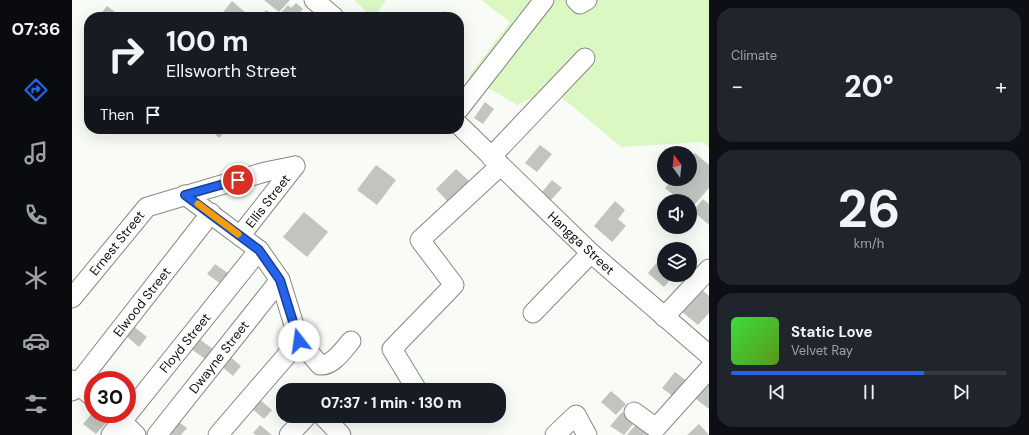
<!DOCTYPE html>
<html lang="en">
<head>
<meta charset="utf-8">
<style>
	body { margin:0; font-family:"DM Sans",sans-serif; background:#20242c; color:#f1f3f6; height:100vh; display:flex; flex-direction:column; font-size:15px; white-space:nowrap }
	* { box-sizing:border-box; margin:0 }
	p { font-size:13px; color:#9ea1a6 }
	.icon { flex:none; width:22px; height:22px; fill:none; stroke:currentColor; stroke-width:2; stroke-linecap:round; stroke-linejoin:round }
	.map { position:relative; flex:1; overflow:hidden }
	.drawer { display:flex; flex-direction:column; gap:8px; padding:8px; background:#0d0f14; width:320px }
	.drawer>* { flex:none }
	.top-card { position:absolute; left:12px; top:12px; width:380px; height:122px; border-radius:16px; box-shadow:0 4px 16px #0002; background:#171b24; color:#f1f3f6; overflow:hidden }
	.needle { width:26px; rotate:345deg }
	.tools { position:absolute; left:585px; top:146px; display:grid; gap:8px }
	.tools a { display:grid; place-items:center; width:40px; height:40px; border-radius:50%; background:#171b24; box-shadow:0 4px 16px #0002; font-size:20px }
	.speed { position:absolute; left:12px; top:371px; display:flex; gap:8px; font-size:20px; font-weight:700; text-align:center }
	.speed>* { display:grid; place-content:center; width:52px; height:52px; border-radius:50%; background:#171b24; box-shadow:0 4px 16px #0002; line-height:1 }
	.speed .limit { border:6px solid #d22; background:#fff; color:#111 }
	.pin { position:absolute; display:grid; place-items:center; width:34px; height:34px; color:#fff; margin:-17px; border:2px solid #fff; border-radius:50%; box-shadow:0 1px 4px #0007 }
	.me { position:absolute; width:44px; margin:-22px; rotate:345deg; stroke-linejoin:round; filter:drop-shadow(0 0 3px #0008) }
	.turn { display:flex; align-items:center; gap:14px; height:84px; padding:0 16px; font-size:18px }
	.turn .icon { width:52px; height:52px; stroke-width:2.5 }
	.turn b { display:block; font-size:28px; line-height:34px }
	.then { display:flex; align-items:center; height:38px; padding:0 16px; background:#0003; gap:8px; font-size:15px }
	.big { font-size:30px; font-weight:800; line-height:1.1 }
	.drawer .card { flex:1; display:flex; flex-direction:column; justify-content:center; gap:6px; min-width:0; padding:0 14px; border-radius:16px; background:#20242c }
	.drawer .dial { align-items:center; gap:0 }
	.dial b { font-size:52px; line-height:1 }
	.song { display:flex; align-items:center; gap:12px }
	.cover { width:48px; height:48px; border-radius:6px; background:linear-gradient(135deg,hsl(120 70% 55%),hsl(90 70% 35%)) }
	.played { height:4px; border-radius:2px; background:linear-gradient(90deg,#2563eb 70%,#363941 70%) }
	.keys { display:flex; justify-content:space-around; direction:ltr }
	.heat { display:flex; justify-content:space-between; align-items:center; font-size:22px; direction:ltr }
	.trip { position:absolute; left:204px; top:383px; width:230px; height:40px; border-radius:16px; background:#171b24; box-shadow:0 4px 16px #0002; font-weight:800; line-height:40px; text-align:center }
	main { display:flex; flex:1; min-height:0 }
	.dock { display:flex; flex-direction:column; width:72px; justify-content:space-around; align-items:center; background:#090b0e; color:#9ea1a6 }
	.dock .icon { width:28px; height:28px }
	.dock .selected { color:#2563eb }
	.dock b { font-size:18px; color:#f1f3f6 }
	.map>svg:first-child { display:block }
	.green { fill:#dbf7c2 }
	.building { fill:#c2c5bf }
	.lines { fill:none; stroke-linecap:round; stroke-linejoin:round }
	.minor-casing { stroke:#858883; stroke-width:21 }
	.minor { stroke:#fff; stroke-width:19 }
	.route-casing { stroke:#184099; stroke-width:10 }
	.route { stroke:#2563eb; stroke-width:7 }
	.slow { stroke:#f59e0b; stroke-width:7 }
	.labels { text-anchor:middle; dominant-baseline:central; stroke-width:3; stroke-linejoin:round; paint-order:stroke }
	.street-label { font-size:13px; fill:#0e0f0d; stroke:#fff }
</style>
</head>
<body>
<main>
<nav class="dock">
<b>07:36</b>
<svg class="icon selected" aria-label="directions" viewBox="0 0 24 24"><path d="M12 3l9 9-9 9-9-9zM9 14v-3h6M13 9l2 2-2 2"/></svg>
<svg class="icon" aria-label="music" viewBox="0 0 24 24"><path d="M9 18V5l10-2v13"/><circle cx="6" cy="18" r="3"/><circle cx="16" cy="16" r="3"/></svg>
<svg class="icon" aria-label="phone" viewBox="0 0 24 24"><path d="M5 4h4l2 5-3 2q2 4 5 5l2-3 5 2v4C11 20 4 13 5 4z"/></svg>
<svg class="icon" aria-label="climate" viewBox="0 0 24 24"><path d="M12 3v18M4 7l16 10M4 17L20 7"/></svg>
<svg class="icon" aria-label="car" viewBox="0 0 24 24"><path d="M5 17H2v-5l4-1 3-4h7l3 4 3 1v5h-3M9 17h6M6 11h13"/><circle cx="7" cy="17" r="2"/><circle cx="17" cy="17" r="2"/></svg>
<svg class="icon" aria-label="filters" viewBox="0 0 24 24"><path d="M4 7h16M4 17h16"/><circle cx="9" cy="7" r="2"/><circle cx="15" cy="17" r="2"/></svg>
</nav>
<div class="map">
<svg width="637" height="435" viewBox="0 0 637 435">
	<rect width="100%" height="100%" fill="#f9fcf6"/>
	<g class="green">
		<path d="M282 0H314L302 17H300Z"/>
		<path d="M409 0H637V148L630 142 549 147 480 89 445 105 397 76 438 22Z"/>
	</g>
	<g class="building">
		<path d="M192 0H218L207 12Z"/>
		<path d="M160 1 174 13 170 17H151L149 15Z"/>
		<path d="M224 3 231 9 223 17 206 16 216 5 219 8Z"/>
		<path d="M35 6 47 15 46 17H26Z"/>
		<path d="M194 10 201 15 200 17H178L183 12 188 17Z"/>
		<path d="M371 11 380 17H367Z"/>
		<path d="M240 12 247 17H236Z"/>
		<path d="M387 22 390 24 388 28 392 31 387 37Z"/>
		<path d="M413 102 422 109 411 124 402 118Z"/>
		<path d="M138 129H156L147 138Z"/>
		<path d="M468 145 480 154 465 172 453 163Z"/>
		<path d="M623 153 637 165V188L618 210V201H609L593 188 601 179H618V159Z"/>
		<path d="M304 165 324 180 305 205 285 190Z"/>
		<path d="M384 169 398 182 377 203 364 189Z"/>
		<path d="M480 180 490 188 479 200 470 192Z"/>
		<path d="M631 199 637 204V225L621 211Z"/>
		<path d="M543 201 553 210 546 219 554 226 540 242 522 226Z"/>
		<path d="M232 212 256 232 235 257 211 237Z"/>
		<path d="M590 257 592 258V275H602L592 287 576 273Z"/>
		<path d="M143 264 157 274 149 284 135 274Z"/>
		<path d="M629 289 637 296V313L626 325 609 311Z"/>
		<path d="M61 326 75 337 67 347 53 335Z"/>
		<path d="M126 338 141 349 133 359 118 348Z"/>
		<path d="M156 355 169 366 161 376 148 365Z"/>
		<path d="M603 372 615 381 602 397 590 388Z"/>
		<path d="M30 373 39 380H24Z"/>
		<path d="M637 382V409L624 399Z"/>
		<path d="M539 391 554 404 544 415 529 402Z"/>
		<path d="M187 399 200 410 192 419 179 408Z"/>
		<path d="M21 412V414L34 423 24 434 11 424Z"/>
		<path d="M550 412 563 422 552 435 538 426Z"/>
		<path d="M107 422 115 428 109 435H100L97 432Z"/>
		<path d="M565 423 578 432 575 435H555Z"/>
		<path d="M627 424 637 435H615Z"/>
		<path d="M188 425 200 435H184L181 433Z"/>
	</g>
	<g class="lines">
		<defs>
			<g id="minor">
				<path d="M242 0 262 17"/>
				<path d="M504 0 508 4 515 0"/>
				<path d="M387 109 472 0"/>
				<path d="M387 125 519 253 637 355"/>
				<path d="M419 157 513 58"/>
				<path d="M113 195 187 250 208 280 227 341 248 365C261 366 271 350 279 341"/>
				<path d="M168 236 223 166"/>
				<path d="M0 298 75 207 193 172 223 166"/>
				<path d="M461 313 519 253"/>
				<path d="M592 317 637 269"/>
				<path d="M0 380 21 397"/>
				<path d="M345 390 320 349 382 285 348 240 428 166"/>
				<path d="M0 391 139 213"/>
				<path d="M562 412 584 428 637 369"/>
				<path d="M42 414 64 435"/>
				<path d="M251 416 269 435"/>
				<path d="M39 435 187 250"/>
				<path d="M85 435 208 280"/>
				<path d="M146 435 227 341"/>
				<path d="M217 435 235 416"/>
				<path d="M483 435 504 415 515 435"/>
			</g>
		</defs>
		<use href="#minor" class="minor-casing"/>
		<use href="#minor" class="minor"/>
	</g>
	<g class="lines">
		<defs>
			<path id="route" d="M166 180 113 195 187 250 208 280 227 341"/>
		</defs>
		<use href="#route" class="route-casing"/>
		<use href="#route" class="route"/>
		<path class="slow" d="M126 204 166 234"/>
	</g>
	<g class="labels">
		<g class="street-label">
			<text transform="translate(196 201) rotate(-52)">Ellis Street</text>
			<text transform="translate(45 243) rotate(-51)">Ernest Street</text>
			<text transform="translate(509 243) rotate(43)">Hangga Street</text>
			<text transform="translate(70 302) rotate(-52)">Elwood Street</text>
			<text transform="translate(113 343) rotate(-51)">Floyd Street</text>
			<text transform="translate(147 357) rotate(-52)">Dwayne Street</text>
		</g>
	</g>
</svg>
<div class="tools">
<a><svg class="needle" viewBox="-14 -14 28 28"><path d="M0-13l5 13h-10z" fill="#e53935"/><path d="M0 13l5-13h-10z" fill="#9ea1a6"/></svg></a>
<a><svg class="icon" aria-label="sound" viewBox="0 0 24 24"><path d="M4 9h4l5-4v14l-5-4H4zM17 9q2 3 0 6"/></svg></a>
<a><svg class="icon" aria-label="layers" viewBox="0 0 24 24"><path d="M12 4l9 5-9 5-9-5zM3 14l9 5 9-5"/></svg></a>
</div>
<div class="speed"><div class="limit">30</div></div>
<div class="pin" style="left:166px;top:180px;background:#d93025"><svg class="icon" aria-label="arrive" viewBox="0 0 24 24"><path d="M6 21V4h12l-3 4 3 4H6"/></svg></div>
<svg class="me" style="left:227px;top:341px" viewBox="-20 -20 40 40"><circle r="19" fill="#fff"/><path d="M0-13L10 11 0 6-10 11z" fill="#2563eb"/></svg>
<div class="trip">07:37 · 1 min · 130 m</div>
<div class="top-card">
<div class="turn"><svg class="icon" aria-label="right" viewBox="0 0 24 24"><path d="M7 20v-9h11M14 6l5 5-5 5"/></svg><div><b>100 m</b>Ellsworth Street</div></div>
<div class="then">Then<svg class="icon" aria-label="arrive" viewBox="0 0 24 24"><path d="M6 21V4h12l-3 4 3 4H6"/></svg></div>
</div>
</div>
<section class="drawer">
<div class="card"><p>Climate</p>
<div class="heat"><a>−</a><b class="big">20°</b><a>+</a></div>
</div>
<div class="card dial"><b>26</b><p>km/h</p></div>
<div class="card">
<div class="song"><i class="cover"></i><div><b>Static Love</b><p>Velvet Ray</p></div></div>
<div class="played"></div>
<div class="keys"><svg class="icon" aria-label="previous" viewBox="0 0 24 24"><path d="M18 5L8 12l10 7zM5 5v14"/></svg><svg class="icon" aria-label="pause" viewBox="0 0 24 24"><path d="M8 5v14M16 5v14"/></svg><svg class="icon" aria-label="next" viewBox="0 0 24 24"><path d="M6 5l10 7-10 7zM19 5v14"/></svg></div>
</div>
</section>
</main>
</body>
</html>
